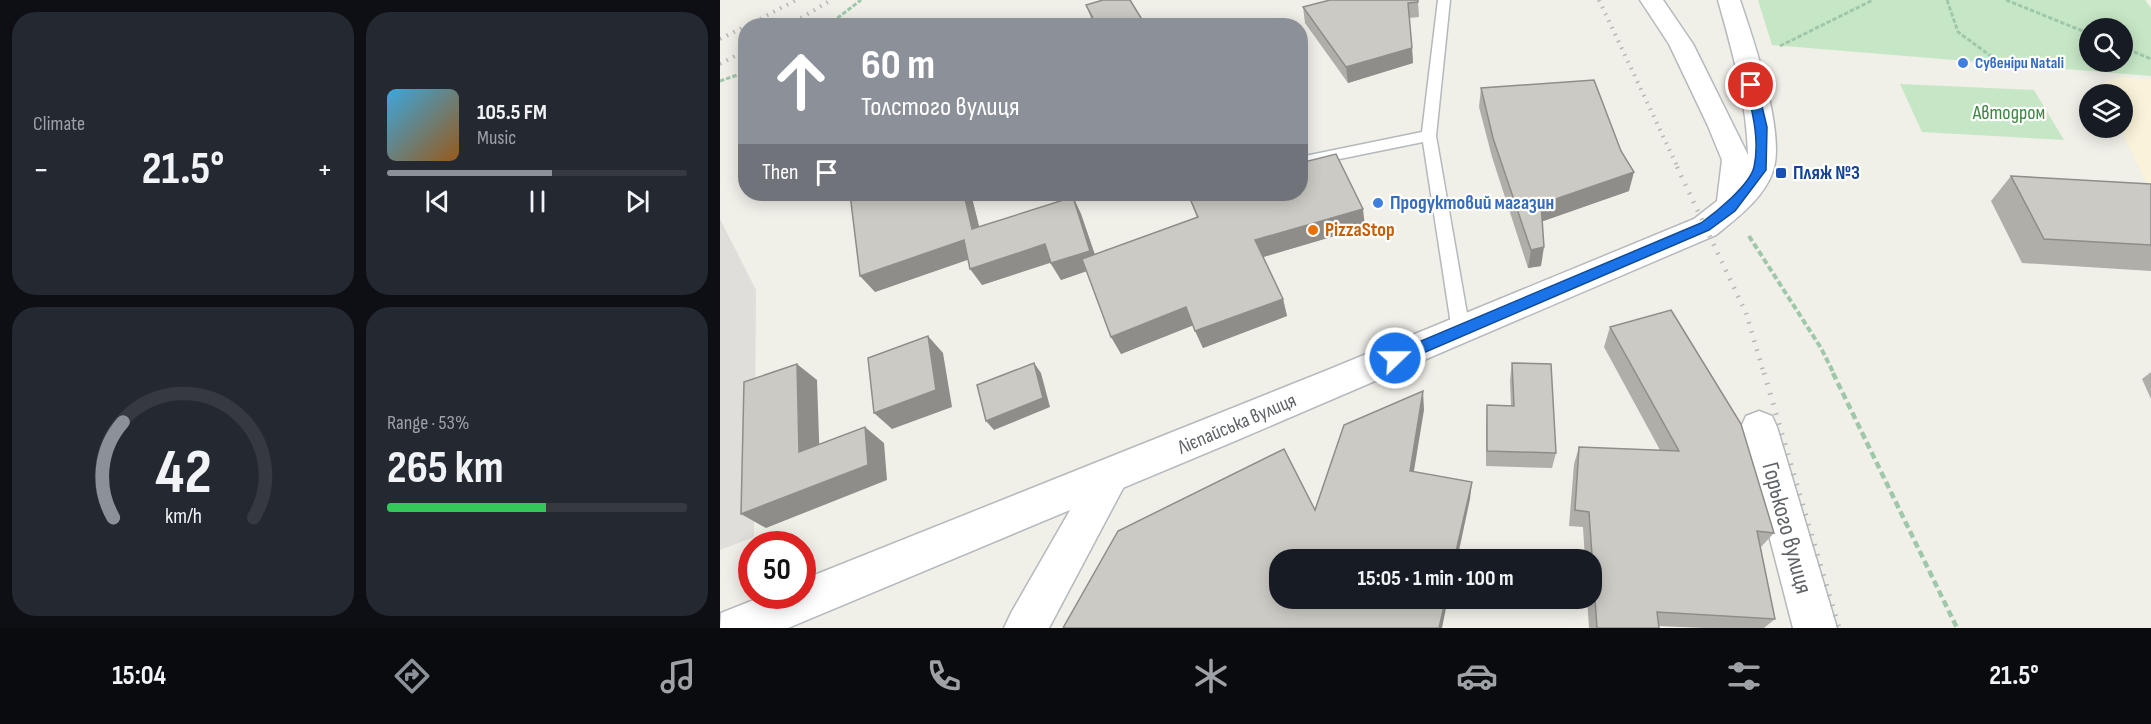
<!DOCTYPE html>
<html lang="en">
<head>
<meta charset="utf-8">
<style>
	body { margin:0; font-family:"Sofia Sans Condensed",sans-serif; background:#242831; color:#f1f3f6; height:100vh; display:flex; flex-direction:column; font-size:22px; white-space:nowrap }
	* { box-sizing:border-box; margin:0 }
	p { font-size:20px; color:#9ea1a6 }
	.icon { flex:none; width:33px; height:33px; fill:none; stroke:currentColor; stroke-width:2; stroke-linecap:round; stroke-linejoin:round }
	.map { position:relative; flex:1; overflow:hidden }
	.side { display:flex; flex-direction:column; gap:12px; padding:12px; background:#0d0f14; width:720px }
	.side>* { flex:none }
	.top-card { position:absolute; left:18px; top:18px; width:570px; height:183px; border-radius:24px; box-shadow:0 3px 15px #0003; background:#8c9099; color:#fff; overflow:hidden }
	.buttons { position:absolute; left:1359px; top:18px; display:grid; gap:12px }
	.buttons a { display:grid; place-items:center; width:54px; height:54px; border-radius:50%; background:#171b24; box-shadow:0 3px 15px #0003; font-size:30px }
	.speed { position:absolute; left:18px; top:531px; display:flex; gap:12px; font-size:30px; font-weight:700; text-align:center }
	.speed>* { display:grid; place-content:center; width:78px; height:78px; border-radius:50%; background:#171b24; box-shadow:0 3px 15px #0003; line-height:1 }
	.speed .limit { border:9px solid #d22; background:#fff; color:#111 }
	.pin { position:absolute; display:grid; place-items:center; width:51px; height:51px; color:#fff; margin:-26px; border:3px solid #fff; border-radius:50%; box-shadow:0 2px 6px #0007 }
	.me { position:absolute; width:66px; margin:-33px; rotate:68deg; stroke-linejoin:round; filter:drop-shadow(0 0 4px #0008) }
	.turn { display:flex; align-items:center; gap:21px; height:126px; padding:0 24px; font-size:27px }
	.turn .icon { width:78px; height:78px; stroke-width:2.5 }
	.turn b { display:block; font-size:42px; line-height:51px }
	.then { display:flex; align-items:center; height:57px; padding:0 24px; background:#0003; gap:12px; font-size:22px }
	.big { font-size:45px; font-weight:700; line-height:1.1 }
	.side .widget { flex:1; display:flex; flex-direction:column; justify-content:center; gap:9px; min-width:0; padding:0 21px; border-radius:24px; background:#242831 }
	.side .dial { align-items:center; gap:0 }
	.dial svg { height:156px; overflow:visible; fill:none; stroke:#363941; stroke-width:7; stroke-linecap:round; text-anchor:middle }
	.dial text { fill:#f1f3f6; stroke:none }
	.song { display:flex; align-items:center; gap:18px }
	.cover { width:72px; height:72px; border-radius:9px; background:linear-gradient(135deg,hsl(200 70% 55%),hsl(30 70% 35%)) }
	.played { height:6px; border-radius:3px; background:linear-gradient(90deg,#8c9099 55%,#363941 55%) }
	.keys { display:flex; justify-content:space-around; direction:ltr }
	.heat { display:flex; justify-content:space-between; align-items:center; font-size:33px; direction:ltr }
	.charge { height:9px; border-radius:4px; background:linear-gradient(90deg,#34c759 53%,#363941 0) }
	.side .tiles { flex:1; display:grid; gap:12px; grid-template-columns:repeat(2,1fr) }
	.trip { position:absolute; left:549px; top:549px; width:333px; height:60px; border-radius:24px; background:#171b24; box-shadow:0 3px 15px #0003; font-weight:700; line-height:60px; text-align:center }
	.dock { display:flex; height:96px; justify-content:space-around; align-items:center; background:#090b0e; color:#9ea1a6 }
	.dock .icon { width:42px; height:42px }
	.dock .active { color:#8c9099 }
	.dock b { font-size:27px; color:#f1f3f6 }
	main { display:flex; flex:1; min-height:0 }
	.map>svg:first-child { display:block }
	.industrial { fill:#e0deda }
	.green { fill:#c6e7c6; fill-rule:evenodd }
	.sand { fill:#faf3da }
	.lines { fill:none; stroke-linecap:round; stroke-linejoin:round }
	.service-casing { stroke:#b5b8bc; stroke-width:3 }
	.minor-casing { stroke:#b5b8bc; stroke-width:3 }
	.secondary-casing { stroke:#b6babe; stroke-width:3 }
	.path-far2 { stroke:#9fc8ab; stroke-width:3; stroke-dasharray:4.5 2; stroke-linecap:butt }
	.path-far1 { stroke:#9fc8ab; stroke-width:4; stroke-dasharray:6 3; stroke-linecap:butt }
	.path { stroke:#9fc8ab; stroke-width:4.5; stroke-dasharray:7 4; stroke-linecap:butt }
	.service { fill:#fff; fill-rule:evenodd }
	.minor { fill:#fff; fill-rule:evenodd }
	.secondary { fill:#fff; fill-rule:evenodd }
	.rail-far2 { stroke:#b6b7b7; stroke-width:4; stroke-dasharray:1.5 6; stroke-linecap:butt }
	.rail-far1 { stroke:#b6b7b7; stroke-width:4.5; stroke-dasharray:1.5 8; stroke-linecap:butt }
	.rail { stroke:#b6b7b7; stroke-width:5; stroke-dasharray:1.5 9; stroke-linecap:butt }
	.wall { fill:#afaea9 }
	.shaded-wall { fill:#8f8d89 }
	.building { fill:#cccac4; stroke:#8f8d89; stroke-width:1.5 }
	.route { fill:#1a73e8; stroke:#114b97; stroke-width:1.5 }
	.shop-dot { fill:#3f7fe0; stroke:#fff; stroke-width:2 }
	.transit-dot { fill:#1a4fb4; stroke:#fff; stroke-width:2 }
	.food-dot { fill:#e8710a; stroke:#fff; stroke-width:2 }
	.labels { text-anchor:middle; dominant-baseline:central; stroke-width:4.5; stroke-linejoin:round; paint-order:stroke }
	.far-shop-label { font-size:16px; font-weight:bold; fill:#366cbe; stroke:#fff; text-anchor:start }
	.park-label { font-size:20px; fill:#39853e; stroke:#fff }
	.transit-label { font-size:20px; font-weight:bold; fill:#164399; stroke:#fff; text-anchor:start }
	.shop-label { font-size:20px; font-weight:bold; fill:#366cbe; stroke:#fff; text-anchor:start }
	.food-label { font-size:20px; font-weight:bold; fill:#c56008; stroke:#fff; text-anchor:start }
	.street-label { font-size:20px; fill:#5f6367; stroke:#fff }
	.near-street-label { font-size:24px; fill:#5f6367; stroke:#fff }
</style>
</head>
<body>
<main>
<section class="side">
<div class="tiles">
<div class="widget"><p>Climate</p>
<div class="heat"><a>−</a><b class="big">21.5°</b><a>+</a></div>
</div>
<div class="widget">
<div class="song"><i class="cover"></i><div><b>105.5 FM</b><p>Music</p></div></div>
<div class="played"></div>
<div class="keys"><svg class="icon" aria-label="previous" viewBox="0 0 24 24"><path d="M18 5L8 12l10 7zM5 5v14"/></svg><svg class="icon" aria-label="pause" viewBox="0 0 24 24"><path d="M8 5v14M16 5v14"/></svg><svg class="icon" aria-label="next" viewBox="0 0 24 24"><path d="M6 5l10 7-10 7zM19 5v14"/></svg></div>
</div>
<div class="widget dial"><svg viewBox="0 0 100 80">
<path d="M14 69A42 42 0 1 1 86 69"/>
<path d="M14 69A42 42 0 0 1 19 20" stroke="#8c9099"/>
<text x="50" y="56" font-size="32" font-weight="700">42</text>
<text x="50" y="72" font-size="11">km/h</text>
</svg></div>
<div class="widget"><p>Range · 53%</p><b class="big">265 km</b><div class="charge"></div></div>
</div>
</section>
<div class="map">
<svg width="1431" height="628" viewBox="0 0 1431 628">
	<rect width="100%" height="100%" fill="#f0efe8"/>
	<path class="industrial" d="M0 219 36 290 34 537 0 550Z"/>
	<g class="green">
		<path d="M1038 0H1425L1431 8V76L1052 45ZM1370 28H1402V62H1370Z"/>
		<path d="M1180 84 1314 90 1344 140 1202 132Z"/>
	</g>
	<path class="sand" d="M1400 77 1431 80V192L1400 128H1402V94H1384L1382 89 1385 81Z"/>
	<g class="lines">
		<defs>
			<path id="service" d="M718 0H730L716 136 750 331 747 336 741 338 735 336 732 331 703 142 580 167V157L702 132Z"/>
			<g id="minor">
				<path d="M1039 411 1052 416 1057 427 1117 628H1073L1021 427 1026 416Z"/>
				<path d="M390 459 404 465 409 477 329 628H284L291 613 376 465Z"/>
			</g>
			<path id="secondary" d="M920 0H943L973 44 1028 155C1027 102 1012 50 998 0H1020C1033 39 1066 133 1053 171 1044 198 1017 218 996 235L515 441 68 628H0L1 613 44 596H82V580L610 369 974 219 997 201 1002 160 988 126 949 44Z"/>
		</defs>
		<use href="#service" class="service-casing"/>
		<use href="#minor" class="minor-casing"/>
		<use href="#secondary" class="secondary-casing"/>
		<g class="path-far2">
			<path d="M1227 0 1238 32 1283 65"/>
			<path d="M1286 0 1370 34"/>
			<path d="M107 26 141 0"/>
			<path d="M1060 46 1153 0"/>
			<path d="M1402 47 1431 59"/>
			<path d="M0 81 26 72"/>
		</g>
		<path class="path-far1" d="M1029 236 1101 348 1114 374"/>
		<path class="path" d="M1113 373 1237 628"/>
		<use href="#service" class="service"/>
		<use href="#minor" class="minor"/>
		<use href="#secondary" class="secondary"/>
		<g class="rail-far2">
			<path d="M879 0 958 168"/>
			<path d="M27 26 76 0"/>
			<path d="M68 26 111 0"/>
			<path d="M0 39 26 26"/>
			<path d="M0 64 26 50"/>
		</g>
		<path class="rail-far1" d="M957 167 1026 313 1044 374"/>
		<path class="rail" d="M1044 373 1119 628"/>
	</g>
	<g class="wall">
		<path d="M698 2 699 17 689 18 692 48 693 63 628 83 585 23 583 7Z"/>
		<path d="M366 5 426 26H374Z"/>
		<path d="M761 88 909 191 822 221 821 266 808 268 772 157 759 107Z"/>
		<path d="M1291 176 1431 184V271L1302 263 1271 201Z"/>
		<path d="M251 194 259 227 353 197 361 214 375 255 477 218 468 194 645 227 543 257 563 299 567 316 483 348 473 325 401 354 366 271 341 280 330 263 262 285 248 259 155 292Z"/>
		<path d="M890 327 1054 533 1040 548 1055 619 1044 628H984L939 626V628H869L867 598H872V560H865L863 527 849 526 854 464 859 447 940 450 884 347Z"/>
		<path d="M792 363 836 453 832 468 766 466V421L767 405 791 406 790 380Z"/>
		<path d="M1431 372V399L1422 379Z"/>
	</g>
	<g class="shaded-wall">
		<path d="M692 48 693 63 628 83 626 67Z"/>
		<path d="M914 172 909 191 818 223 821 204Z"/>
		<path d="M244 194H251L264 246 252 229Z"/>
		<path d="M353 197 361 214 379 267 341 280 331 263Z"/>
		<path d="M643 209 645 227 540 258 535 240Z"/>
		<path d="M244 240 256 257 155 292 140 276Z"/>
		<path d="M325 244 335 261 262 285 250 269Z"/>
		<path d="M824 247 821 266 808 268 811 250Z"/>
		<path d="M563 299 567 316 483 348 475 331Z"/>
		<path d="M466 307 474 325 401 354 391 337Z"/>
		<path d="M208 336 223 353 232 407 172 429 154 413Z"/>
		<path d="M314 363 321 373 330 407 274 430 266 421Z"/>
		<path d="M77 364 97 380 100 467 79 452Z"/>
		<path d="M703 391 704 410 691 489 690 471Z"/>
		<path d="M145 427 164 443 167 480 46 528 21 514Z"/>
		<path d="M752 482 750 499 737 560H734Z"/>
		<path d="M726 598H728L722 628H719Z"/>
	</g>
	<g class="building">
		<path d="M383 0H410L426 26H377L366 5Z"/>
		<path d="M610 0H698V2L688 3 692 48 626 67 583 7Z"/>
		<path d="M874 80 901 151 914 172 821 204 824 247 811 250 773 138 761 88Z"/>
		<path d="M616 154 643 209 535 240 563 299 475 331 466 307 391 337 362 259 478 217 468 194H580V163Z"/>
		<path d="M1291 176 1431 184V245L1324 239Z"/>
		<path d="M130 194H244L252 229 353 197 370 251 331 263 325 244 250 269 244 240 140 276Z"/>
		<path d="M951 310 1021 424 1054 533 1037 531 1055 619 937 612 939 628H877L869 512 855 510 859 447 959 451 890 327Z"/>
		<path d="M208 336 216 390 154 413 148 358Z"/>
		<path d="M314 363 323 398 266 421 257 385Z"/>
		<path d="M792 363 831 364 836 453 767 451V405L794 406Z"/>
		<path d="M77 364 79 452 145 427 148 465 21 514 24 382Z"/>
		<path d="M703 391 690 471 752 482 734 560H560V598H726L719 628H343L398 531 564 449 595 510 624 425Z"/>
	</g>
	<path class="route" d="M1031 81 1037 85 1047 127 1046 170 1015 211 989 230 680 363H670L668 358 670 354 981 223C995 213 1030 185 1034 167 1040 139 1032 111 1026 85Z"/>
	<g class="shop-dot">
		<circle cx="1243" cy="63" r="6"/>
		<circle cx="658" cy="203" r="6"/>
	</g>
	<rect class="transit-dot" x="1055" y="167" width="12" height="12" rx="3"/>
	<circle class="food-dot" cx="593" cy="230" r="6"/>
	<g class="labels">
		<g class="far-shop-label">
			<text x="1255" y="63">Сувеніри Natali</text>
		</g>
		<g class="park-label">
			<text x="1289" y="113">Автодром</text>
		</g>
		<g class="transit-label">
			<text x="1073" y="173">Пляж №3</text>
		</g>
		<g class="shop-label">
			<text x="670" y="203">Продуктовий магазин</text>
		</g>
		<g class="food-label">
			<text x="605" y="230">PizzaStop</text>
		</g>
		<g class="street-label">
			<text transform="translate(517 424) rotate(-23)">Лієпайська вулиця</text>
		</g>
		<g class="near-street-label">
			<text transform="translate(1067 528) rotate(75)">Горького вулиця</text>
		</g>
	</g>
</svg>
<div class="buttons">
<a><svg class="icon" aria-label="search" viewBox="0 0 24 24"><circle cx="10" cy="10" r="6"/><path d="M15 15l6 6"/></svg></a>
<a><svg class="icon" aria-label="layers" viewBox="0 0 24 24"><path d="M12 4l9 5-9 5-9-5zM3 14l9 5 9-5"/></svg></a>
</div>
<div class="speed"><div class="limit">50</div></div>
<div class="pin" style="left:1031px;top:85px;background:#d93025"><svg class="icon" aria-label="arrive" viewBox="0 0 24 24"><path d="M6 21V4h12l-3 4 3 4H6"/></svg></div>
<svg class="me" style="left:675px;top:358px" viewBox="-20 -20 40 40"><circle r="17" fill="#1a73e8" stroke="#fff" stroke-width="3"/><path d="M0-11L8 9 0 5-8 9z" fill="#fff"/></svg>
<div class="trip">15:05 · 1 min · 100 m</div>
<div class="top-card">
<div class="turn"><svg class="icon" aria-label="ahead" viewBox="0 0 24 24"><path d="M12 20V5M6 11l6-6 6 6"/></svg><div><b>60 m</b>Толстого вулиця</div></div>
<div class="then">Then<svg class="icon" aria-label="arrive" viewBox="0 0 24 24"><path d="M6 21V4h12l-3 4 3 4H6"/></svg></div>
</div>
</div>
</main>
<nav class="dock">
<b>15:04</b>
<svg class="icon active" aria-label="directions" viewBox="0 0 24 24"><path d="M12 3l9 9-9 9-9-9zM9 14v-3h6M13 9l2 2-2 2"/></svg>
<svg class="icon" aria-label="music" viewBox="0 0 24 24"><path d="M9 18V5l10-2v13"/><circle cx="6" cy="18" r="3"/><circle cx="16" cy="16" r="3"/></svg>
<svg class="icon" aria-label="phone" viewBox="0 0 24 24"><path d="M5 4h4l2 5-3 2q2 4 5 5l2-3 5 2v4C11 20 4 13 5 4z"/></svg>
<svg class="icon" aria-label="climate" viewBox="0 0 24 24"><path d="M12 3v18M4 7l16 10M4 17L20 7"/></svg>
<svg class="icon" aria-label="car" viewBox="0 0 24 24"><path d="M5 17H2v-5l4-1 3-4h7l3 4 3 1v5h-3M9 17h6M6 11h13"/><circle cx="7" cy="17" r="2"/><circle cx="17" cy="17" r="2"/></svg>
<svg class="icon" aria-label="filters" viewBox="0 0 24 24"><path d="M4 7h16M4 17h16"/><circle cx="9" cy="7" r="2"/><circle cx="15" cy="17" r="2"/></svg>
<b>21.5°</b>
</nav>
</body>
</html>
